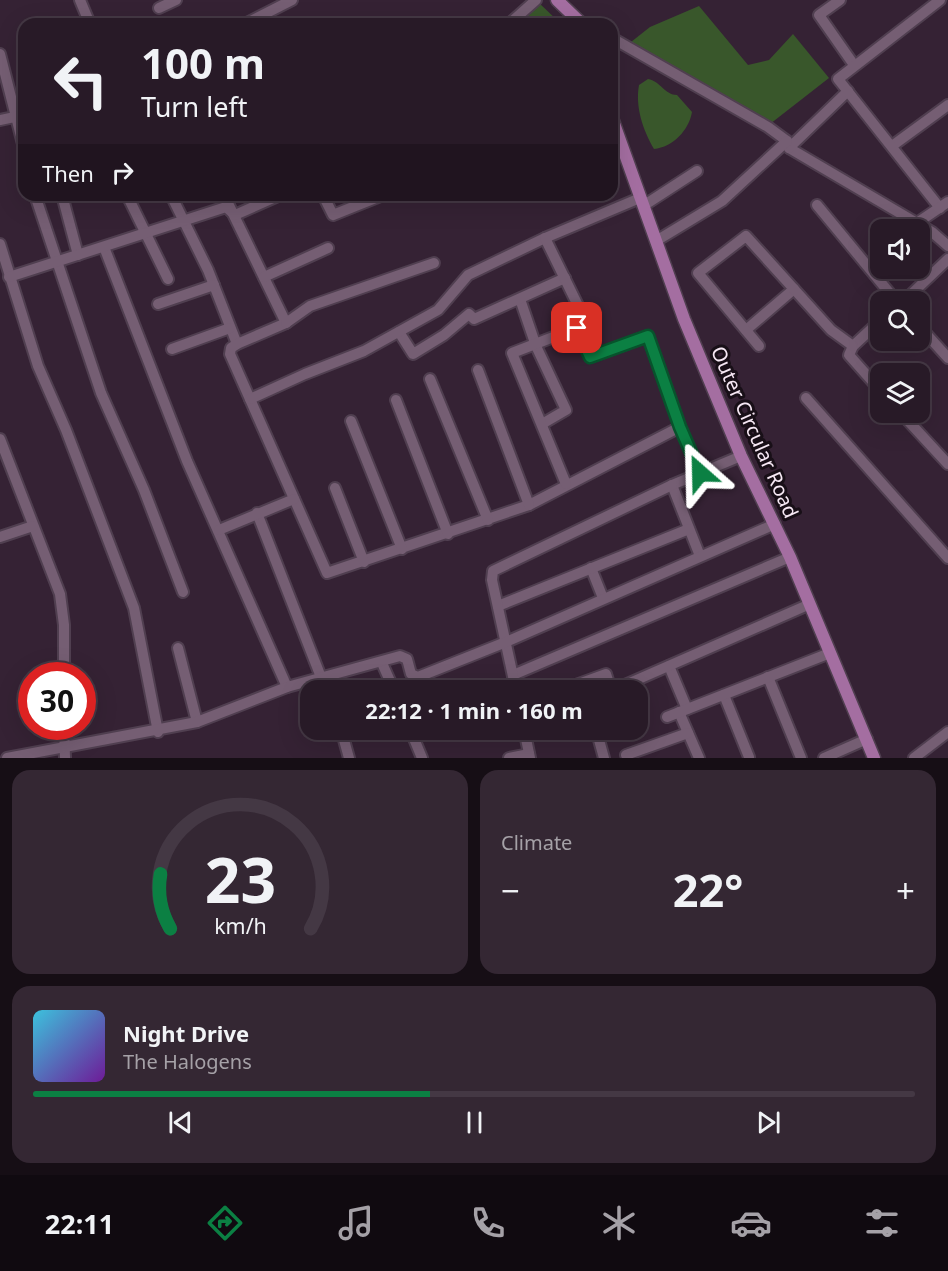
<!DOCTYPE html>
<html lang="en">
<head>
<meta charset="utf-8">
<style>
	body { margin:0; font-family:"Noto Sans",sans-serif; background:#342733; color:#f1f3f6; height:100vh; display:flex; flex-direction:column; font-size:22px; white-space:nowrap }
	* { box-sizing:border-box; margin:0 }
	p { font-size:20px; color:#a5a1a7 }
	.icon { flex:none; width:33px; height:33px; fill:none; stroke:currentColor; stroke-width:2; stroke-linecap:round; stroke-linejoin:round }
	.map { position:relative; height:758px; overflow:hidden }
	.panel { display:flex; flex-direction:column; gap:12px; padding:12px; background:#160e15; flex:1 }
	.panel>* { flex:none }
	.banner { position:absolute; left:18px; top:18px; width:600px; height:183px; border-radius:18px; box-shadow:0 6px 24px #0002,0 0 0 2px #443844; background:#281a27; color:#f1f3f6; overflow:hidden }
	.tools { position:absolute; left:870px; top:219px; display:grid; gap:12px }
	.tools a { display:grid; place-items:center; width:60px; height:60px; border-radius:12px; background:#281a27; box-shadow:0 6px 24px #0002,0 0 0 2px #443844; font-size:30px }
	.speed { position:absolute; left:18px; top:662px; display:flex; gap:12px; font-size:30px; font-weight:700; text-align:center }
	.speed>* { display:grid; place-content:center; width:78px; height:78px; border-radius:50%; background:#281a27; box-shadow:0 6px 24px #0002,0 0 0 2px #443844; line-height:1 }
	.speed .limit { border:9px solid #d22; background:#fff; color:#111 }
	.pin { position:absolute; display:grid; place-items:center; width:51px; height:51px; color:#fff; margin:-26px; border-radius:12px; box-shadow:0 3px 9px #0006 }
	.me { position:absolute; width:66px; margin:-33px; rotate:335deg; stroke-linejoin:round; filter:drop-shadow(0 0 4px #0008) }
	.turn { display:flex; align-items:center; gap:21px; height:126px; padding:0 24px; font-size:27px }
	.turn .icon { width:78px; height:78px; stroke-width:2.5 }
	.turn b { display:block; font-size:42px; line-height:51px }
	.then { display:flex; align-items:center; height:57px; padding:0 24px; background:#0003; gap:12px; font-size:22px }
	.big { font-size:45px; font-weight:700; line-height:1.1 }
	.panel .widget { flex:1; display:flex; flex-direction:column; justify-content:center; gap:9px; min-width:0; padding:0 21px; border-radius:18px; background:#342733 }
	.panel .dial { align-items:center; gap:0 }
	.dial svg { height:156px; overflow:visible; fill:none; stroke:#443844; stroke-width:7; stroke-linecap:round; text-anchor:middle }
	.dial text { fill:#f1f3f6; stroke:none }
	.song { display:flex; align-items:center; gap:18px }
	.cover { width:72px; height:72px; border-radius:9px; background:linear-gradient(135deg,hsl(190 70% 55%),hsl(280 70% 35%)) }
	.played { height:6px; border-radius:3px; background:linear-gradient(90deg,#0b8043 45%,#443844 45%) }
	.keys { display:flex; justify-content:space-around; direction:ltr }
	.heat { display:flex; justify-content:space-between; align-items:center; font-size:33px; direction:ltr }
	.panel .tiles { flex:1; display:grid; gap:12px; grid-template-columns:1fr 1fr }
	.widget:last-child { grid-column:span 2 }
	.trip { position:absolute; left:300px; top:680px; width:348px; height:60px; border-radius:18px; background:#281a27; box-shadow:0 6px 24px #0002,0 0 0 2px #443844; font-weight:700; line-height:60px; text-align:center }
	.tab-bar { display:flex; height:96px; justify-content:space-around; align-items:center; background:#100a10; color:#a5a1a7 }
	.tab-bar .icon { width:42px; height:42px }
	.tab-bar .active { color:#0b8043 }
	.tab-bar b { font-size:27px; color:#f1f3f6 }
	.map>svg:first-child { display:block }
	.green { fill:#39572b }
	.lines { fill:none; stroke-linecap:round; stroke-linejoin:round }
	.minor-casing { stroke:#503f50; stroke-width:14 }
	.major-casing { stroke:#503f50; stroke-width:15 }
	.minor { stroke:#755e73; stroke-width:10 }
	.major { stroke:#a46ea1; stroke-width:12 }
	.route-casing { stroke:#07532c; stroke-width:15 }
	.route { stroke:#0b8043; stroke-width:10 }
	.labels { text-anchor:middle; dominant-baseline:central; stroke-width:6; stroke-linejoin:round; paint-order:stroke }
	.street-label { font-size:20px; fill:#f6e8f4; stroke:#180f17 }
</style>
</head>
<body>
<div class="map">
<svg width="948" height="758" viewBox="0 0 948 758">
	<rect width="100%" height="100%" fill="#352234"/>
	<g class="green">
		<path d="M537 1 561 24H511Z"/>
		<path d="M699 6 748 65 769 60 793 34 829 78 770 124 631 42 650 27Z"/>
		<path d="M648 79C660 81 665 95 677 95L692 112C689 130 673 147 654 149 643 130 635 107 639 85Z"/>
	</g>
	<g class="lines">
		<defs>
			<g id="minor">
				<path d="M80 0 90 24"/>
				<path d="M840 0 819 15 854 65"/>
				<path d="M159 8 176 0"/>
				<path d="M245 24 292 0"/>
				<path d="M509 24 536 0"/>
				<path d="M612 38 768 127 787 141 789 148 932 232 948 246"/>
				<path d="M0 54 24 148"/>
				<path d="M0 120 24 115"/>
				<path d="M892 146 948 105"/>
				<path d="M789 148 848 91"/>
				<path d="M35 195 101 393 144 490 183 592"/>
				<path d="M62 195 78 255"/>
				<path d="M127 195 168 279"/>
				<path d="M171 195 208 270 237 344"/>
				<path d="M224 195 286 323 237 344 231 348 230 354 327 573 529 505 680 427"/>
				<path d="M323 195 333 215 383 195"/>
				<path d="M817 205 897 302"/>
				<path d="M643 206 697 171"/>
				<path d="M940 208 838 79 940 0"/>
				<path d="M917 223 948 202"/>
				<path d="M656 241 722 201 787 141"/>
				<path d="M0 244 38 366 66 430 134 608 158 732"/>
				<path d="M104 247 187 461 287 687"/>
				<path d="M9 277 226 207 235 215 280 195"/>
				<path d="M264 277 328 248"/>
				<path d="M520 299 536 346 566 410 542 424"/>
				<path d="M903 302 948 259"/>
				<path d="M158 304 214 285"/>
				<path d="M880 321 853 346 849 355 880 390"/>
				<path d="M286 323 310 306 434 263"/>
				<path d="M920 327 948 358"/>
				<path d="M577 328 590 357 648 336 680 427 700 473"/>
				<path d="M746 330 794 289"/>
				<path d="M399 332 413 354 444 335 469 314 474 319 565 278"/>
				<path d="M759 346 698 273 746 236 831 330 853 346"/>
				<path d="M172 349 230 328"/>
				<path d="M478 370 529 505"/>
				<path d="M430 379 488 520"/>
				<path d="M806 398 948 558"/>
				<path d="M250 399 305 374 364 351 438 310 468 275 545 238"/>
				<path d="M396 400 448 534"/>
				<path d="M900 412 948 464"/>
				<path d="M351 421 402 549"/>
				<path d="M0 439 60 594 64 625V675"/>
				<path d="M566 484 512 353 587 324 545 238 640 198"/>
				<path d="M672 485 700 556"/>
				<path d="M335 488 364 562"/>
				<path d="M257 513 326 690"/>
				<path d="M219 530 294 499"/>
				<path d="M0 537 33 526"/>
				<path d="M591 568 603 598"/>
				<path d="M498 606 689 529"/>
				<path d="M178 648 197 722"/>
				<path d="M382 663 394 690"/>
				<path d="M669 666 687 709"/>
				<path d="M513 675 790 557"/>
				<path d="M768 677 801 758"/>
				<path d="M625 685 810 604"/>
				<path d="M516 690 492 580 493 571 672 485 741 456"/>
				<path d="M562 690 606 674 611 690"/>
				<path d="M724 695 749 757"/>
				<path d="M679 712 699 758"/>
				<path d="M667 717 830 653"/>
				<path d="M64 726 65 758"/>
				<path d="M341 729 349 758"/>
				<path d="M410 729 422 758"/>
				<path d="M524 729 530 758"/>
				<path d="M596 729 604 758"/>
				<path d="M626 755 688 733"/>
				<path d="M7 758 197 722 287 687 400 656 407 659 411 674 418 677 506 642 775 524"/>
				<path d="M509 758 529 754"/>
				<path d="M824 758 867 739"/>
				<path d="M914 758 948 732"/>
			</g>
			<g id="major">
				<path d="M557 0 582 24"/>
				<path d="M612 118 684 319 741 456 790 557 874 758"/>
			</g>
		</defs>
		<use href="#minor" class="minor-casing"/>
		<use href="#major" class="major-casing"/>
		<use href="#minor" class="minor"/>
		<use href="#major" class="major"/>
	</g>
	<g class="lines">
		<defs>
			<path id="route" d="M577 328 590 357 648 336 680 427 700 473"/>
		</defs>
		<use href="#route" class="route-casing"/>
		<use href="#route" class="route"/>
	</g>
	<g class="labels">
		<g class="street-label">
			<text transform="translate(755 432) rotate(66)">Outer Circular Road</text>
		</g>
	</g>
</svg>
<div class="tools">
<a><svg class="icon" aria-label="sound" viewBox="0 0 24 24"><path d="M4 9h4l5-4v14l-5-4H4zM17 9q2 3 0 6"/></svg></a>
<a><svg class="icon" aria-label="search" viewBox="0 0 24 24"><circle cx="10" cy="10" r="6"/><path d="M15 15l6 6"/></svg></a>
<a><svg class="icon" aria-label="layers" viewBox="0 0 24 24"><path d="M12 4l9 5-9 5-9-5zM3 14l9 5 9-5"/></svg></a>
</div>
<div class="speed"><div class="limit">30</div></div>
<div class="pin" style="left:577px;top:328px;background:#d93025"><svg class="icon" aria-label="arrive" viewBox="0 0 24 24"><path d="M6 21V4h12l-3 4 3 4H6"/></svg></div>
<svg class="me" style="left:700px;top:473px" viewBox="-20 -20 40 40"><path d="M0-17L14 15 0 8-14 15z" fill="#0b8043" stroke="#fff" stroke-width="4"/></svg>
<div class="trip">22:12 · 1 min · 160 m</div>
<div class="banner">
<div class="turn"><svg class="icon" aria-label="left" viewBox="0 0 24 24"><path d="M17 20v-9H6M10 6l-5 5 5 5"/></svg><div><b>100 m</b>Turn left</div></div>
<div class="then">Then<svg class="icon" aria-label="right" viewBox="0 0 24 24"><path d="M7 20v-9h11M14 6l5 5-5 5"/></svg></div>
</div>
</div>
<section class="panel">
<div class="tiles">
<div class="widget dial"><svg viewBox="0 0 100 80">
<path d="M14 69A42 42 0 1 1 86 69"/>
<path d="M14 69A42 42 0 0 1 9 41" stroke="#0b8043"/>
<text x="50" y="56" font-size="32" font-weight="700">23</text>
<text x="50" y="72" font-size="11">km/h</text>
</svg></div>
<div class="widget"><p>Climate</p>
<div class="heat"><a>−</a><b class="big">22°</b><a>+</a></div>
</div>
<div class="widget">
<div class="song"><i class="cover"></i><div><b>Night Drive</b><p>The Halogens</p></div></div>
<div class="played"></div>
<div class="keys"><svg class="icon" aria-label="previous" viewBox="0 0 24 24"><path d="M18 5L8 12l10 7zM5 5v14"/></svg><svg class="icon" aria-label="pause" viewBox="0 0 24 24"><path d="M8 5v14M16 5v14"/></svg><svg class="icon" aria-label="next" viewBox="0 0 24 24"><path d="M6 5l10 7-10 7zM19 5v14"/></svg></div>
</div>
</div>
</section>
<nav class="tab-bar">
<b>22:11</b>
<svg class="icon active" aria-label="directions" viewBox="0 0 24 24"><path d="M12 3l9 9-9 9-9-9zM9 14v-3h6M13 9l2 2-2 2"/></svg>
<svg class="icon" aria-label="music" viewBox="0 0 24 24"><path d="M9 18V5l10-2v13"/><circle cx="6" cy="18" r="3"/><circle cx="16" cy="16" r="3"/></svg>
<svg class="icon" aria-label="phone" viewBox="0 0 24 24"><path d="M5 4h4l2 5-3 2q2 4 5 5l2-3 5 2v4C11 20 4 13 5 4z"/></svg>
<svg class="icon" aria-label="climate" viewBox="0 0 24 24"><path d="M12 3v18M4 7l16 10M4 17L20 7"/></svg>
<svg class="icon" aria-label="car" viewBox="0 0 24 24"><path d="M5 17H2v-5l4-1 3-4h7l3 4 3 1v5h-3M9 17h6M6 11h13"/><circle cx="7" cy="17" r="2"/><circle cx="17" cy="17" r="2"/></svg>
<svg class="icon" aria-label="filters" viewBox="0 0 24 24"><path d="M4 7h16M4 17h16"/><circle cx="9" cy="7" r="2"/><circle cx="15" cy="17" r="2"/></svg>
</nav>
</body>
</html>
